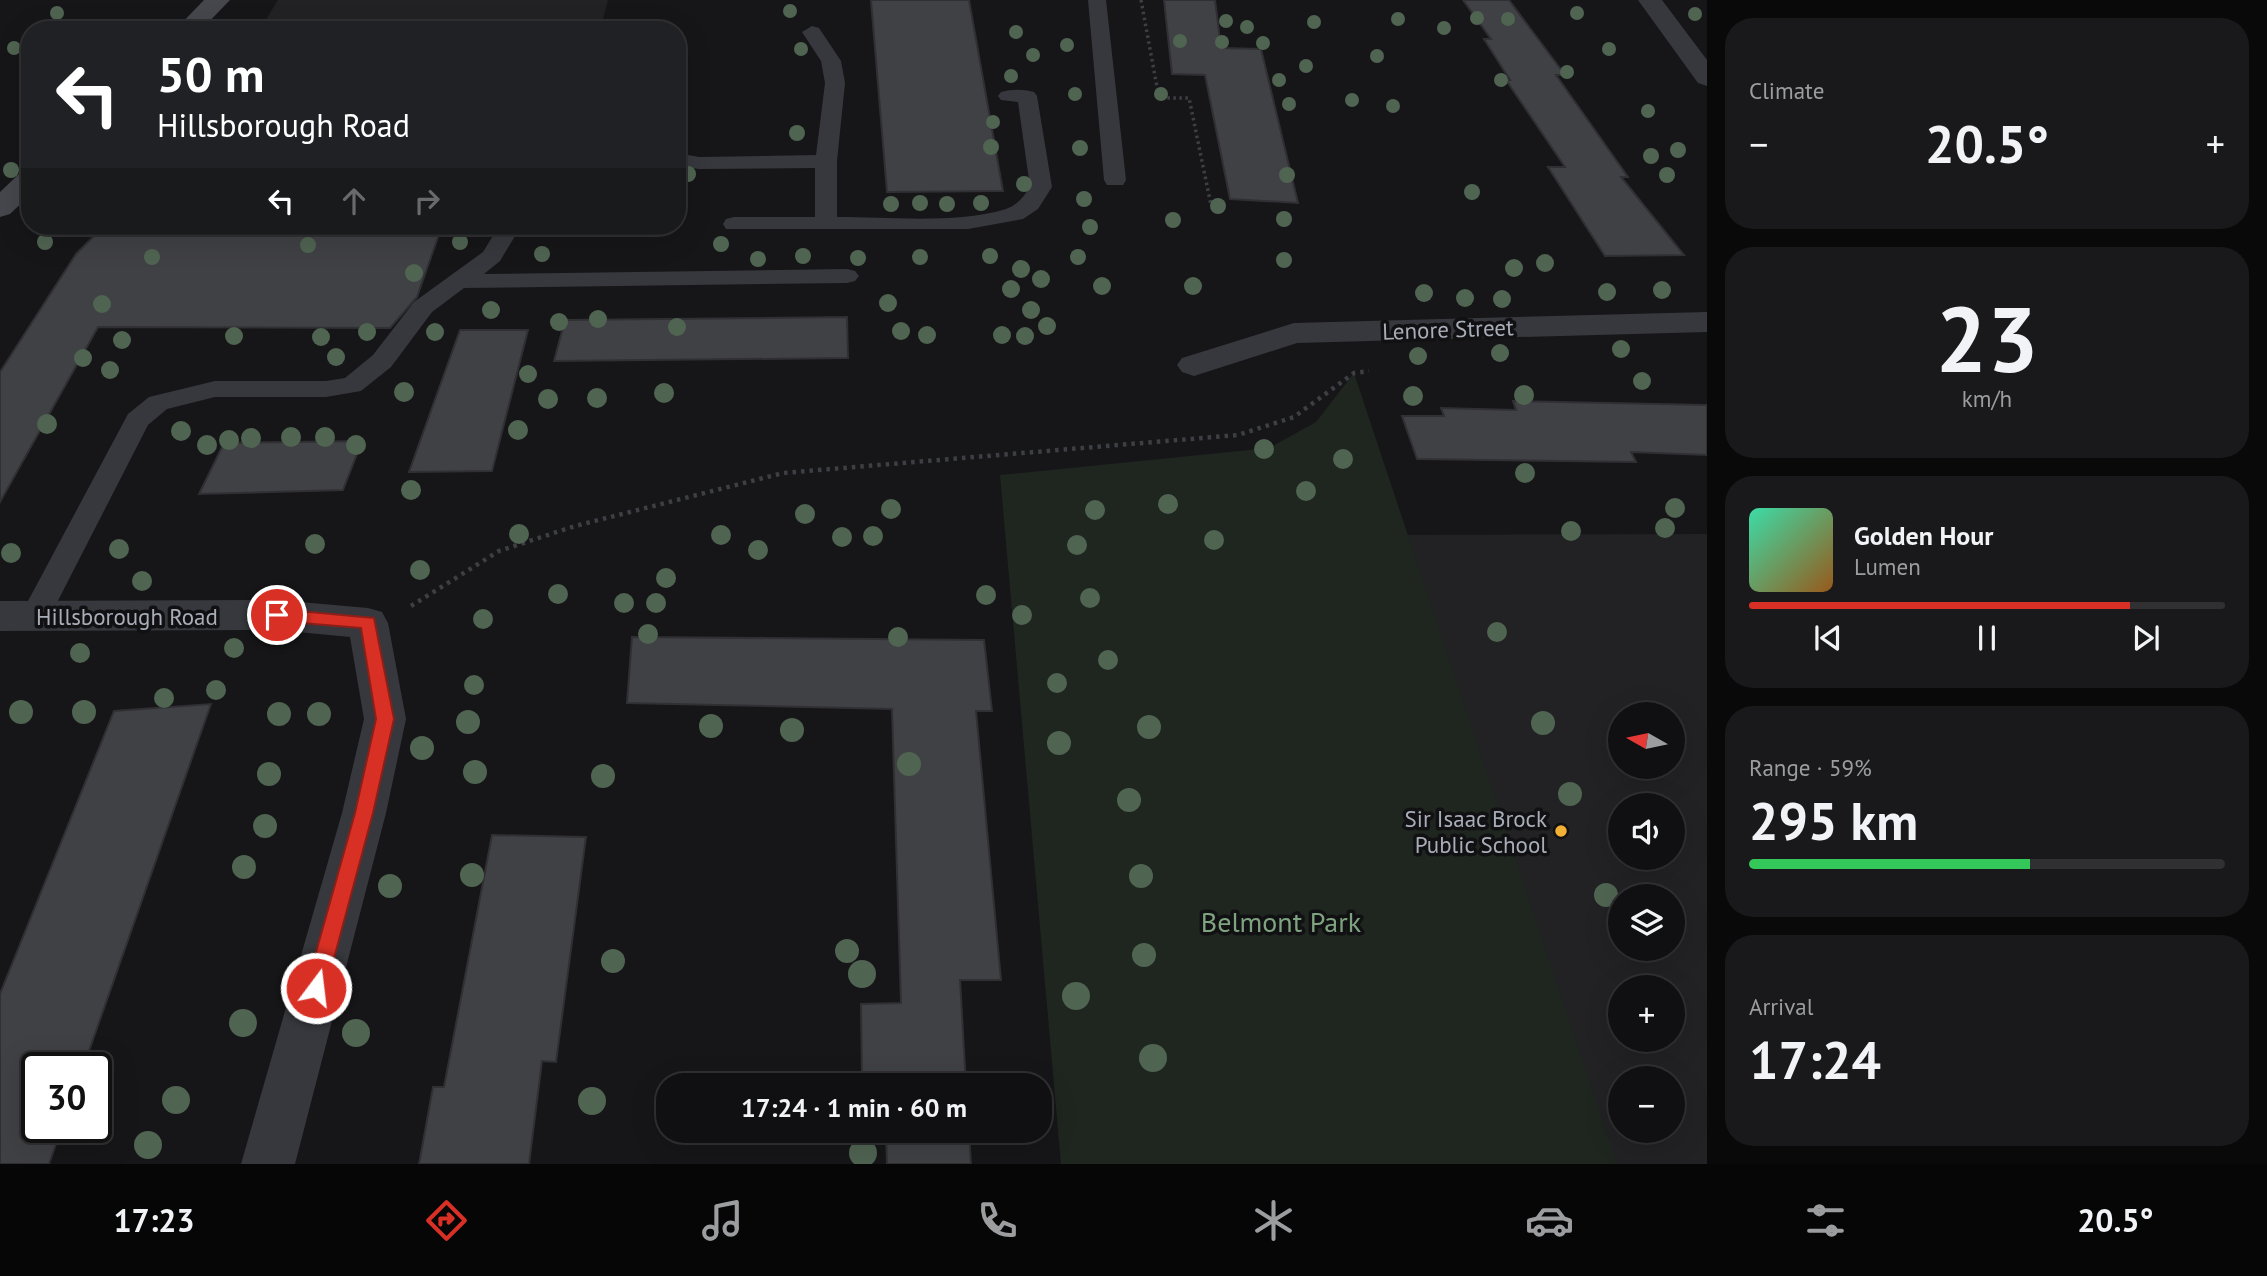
<!DOCTYPE html>
<html lang="en">
<head>
<meta charset="utf-8">
<style>
	body { margin:0; font-family:"PT Sans",sans-serif; background:#19191b; color:#f1f3f6; height:100vh; display:flex; flex-direction:column; font-size:26px; white-space:nowrap }
	* { box-sizing:border-box; margin:0 }
	p { font-size:23px; color:#9c9d9f }
	.icon { flex:none; width:38px; height:38px; fill:none; stroke:currentColor; stroke-width:2; stroke-linecap:round; stroke-linejoin:round }
	.map { position:relative; flex:1; overflow:hidden }
	.details { display:flex; flex-direction:column; gap:18px; padding:18px; background:#09090a; width:560px }
	.details>* { flex:none }
	.top-card { position:absolute; left:21px; top:21px; width:665px; height:214px; border-radius:28px; box-shadow:0 7px 28px #0002,0 0 0 2px #303032; background:#202124; color:#fff; overflow:hidden }
	.needle { width:46px; rotate:279deg }
	.buttons { position:absolute; left:1608px; top:702px; display:grid; gap:14px }
	.buttons a { display:grid; place-items:center; width:77px; height:77px; border-radius:50%; background:#101012; box-shadow:0 7px 28px #0002,0 0 0 2px #303032; font-size:35px }
	.speed { position:absolute; left:21px; top:1052px; display:flex; gap:14px; font-size:35px; font-weight:700; text-align:center }
	.speed>* { display:grid; place-content:center; width:91px; height:91px; border-radius:50%; background:#101012; box-shadow:0 7px 28px #0002,0 0 0 2px #303032; line-height:1 }
	.speed .limit { border:4px solid #111; border-radius:10px; background:#fff; color:#111 }
	.pin { position:absolute; display:grid; place-items:center; width:60px; height:60px; color:#fff; margin:-30px; border:4px solid #fff; border-radius:50%; box-shadow:0 2px 7px #0007 }
	.me { position:absolute; width:77px; margin:-38px; rotate:15deg; stroke-linejoin:round; filter:drop-shadow(0 0 5px #0008) }
	.turn { display:flex; align-items:center; gap:24px; height:147px; padding:0 21px; font-size:32px }
	.turn .icon { width:91px; height:91px; stroke-width:2.5 }
	.turn b { display:block; font-size:49px; line-height:60px }
	.lanes { display:flex; align-items:center; height:66px; padding:0 21px; background:#0003; justify-content:center; gap:35px; direction:ltr }
	.lanes .off { opacity:.35 }
	.big { font-size:52px; font-weight:700; line-height:1.1 }
	.details .tile { flex:1; display:flex; flex-direction:column; justify-content:center; gap:10px; min-width:0; padding:0 24px; border-radius:28px; background:#19191b }
	.details .dial { align-items:center; gap:0 }
	.dial b { font-size:91px; line-height:1 }
	.song { display:flex; align-items:center; gap:21px }
	.cover { width:84px; height:84px; border-radius:10px; background:linear-gradient(135deg,hsl(160 70% 55%),hsl(30 70% 35%)) }
	.played { height:7px; border-radius:4px; background:linear-gradient(90deg,#d93025 80%,#303032 80%) }
	.keys { display:flex; justify-content:space-around; direction:ltr }
	.heat { display:flex; justify-content:space-between; align-items:center; font-size:38px; direction:ltr }
	.charge { height:10px; border-radius:5px; background:linear-gradient(90deg,#34c759 59%,#303032 0) }
	.trip { position:absolute; left:656px; top:1073px; width:396px; height:70px; border-radius:28px; background:#101012; box-shadow:0 7px 28px #0002,0 0 0 2px #303032; font-weight:700; line-height:70px; text-align:center }
	.menu { display:flex; height:112px; justify-content:space-around; align-items:center; background:#060607; color:#9c9d9f }
	.menu .icon { width:49px; height:49px }
	.menu .selected { color:#d93025 }
	.menu b { font-size:32px; color:#f1f3f6 }
	main { display:flex; flex:1; min-height:0 }
	.map>svg:first-child { display:block }
	.built { fill:#222225; fill-rule:evenodd }
	.green { fill:#1e261f }
	.building { fill:#404145; stroke:#303034; stroke-width:2 }
	.lines { fill:none; stroke-linecap:round; stroke-linejoin:round }
	.path-far1 { stroke:#3d3f44; stroke-width:3.5; stroke-dasharray:2.5 3.5; stroke-linecap:butt }
	.path { stroke:#3d3f44; stroke-width:4.5; stroke-dasharray:3.5 5; stroke-linecap:butt }
	.lane { fill:#37383d; fill-rule:evenodd }
	.street { fill:#37383d; fill-rule:evenodd }
	.secondary { fill:#45474d; fill-rule:evenodd }
	.tree { fill:#506452 }
	.route { fill:#d93025; stroke:#8d1f18; stroke-width:2 }
	.poi-dot { fill:#f2b134; stroke:#111113; stroke-width:2.5 }
	.labels { text-anchor:middle; dominant-baseline:central; stroke-width:7; stroke-linejoin:round; paint-order:stroke }
	.street-label { font-size:23px; fill:#a8adb8; stroke:#111113 }
	.poi-label { font-size:23px; fill:#a8adb8; stroke:#111113; text-anchor:end }
	.near-park-label { font-size:28px; fill:#7fa381; stroke:#111113 }
</style>
</head>
<body>
<main>
<div class="map">
<svg width="1707" height="1164" viewBox="0 0 1707 1164">
	<rect width="100%" height="100%" fill="#161618"/>
	<g class="built">
		<path d="M278 0H608L602 22 265 21Z"/>
		<path d="M1707 534V1164H1614L1402 535ZM1620 714H1673V766H1620ZM1620 805H1673V858H1620ZM1620 896H1673V948H1620ZM1620 987H1673V1040H1620ZM1620 1078H1673V1130H1620Z"/>
	</g>
	<path class="green" d="M1354 373 1617 1164H1061L1000 475 1269 448 1316 422Z"/>
	<g class="building">
		<path d="M871 0H969L1003 191 887 192Z"/>
		<path d="M1164 0H1215L1221 48 1261 49 1298 203 1230 199 1205 75 1172 74Z"/>
		<path d="M1463 0H1509L1565 75H1556L1628 177H1621L1684 255 1605 256 1548 167H1565L1506 80H1510L1484 39H1491Z"/>
		<path d="M104 226H442L417 297 390 328 98 327 0 502V372L76 254Z"/>
		<path d="M847 317 848 358 554 361 565 320Z"/>
		<path d="M460 330H528L492 471 409 472Z"/>
		<path d="M1513 401 1707 405V455L1631 452 1636 462 1417 459 1402 416H1444L1441 408 1516 410Z"/>
		<path d="M362 441 343 490 199 494 224 443Z"/>
		<path d="M632 637 984 640 992 711H976L1001 980H960L966 1085H862L861 1004 901 1003 892 709 627 703Z"/>
		<path d="M211 704 83 1068H37V1127H62L49 1164H0V994L114 711Z"/>
		<path d="M492 835 586 837 556 1062 542 1061 529 1164H419L433 1087H444Z"/>
		<path d="M862 1130H969L971 1164H887L886 1135 862 1134Z"/>
	</g>
	<g class="lines">
		<path class="path-far1" d="M1141 0 1159 98H1189L1211 205"/>
		<path class="path" d="M411 606 499 551 575 526 783 473 1238 435 1294 417 1354 373 1369 371"/>
		<g class="lane">
			<path d="M1088 0H1106L1126 180 1123 185H1107L1104 180Z"/>
			<path d="M812 26 819 28 841 61 845 83 837 161V217C889 217 957 224 1006 209 1018 205 1024 196 1030 187L1018 102 1001 100 998 96 1001 92C1012 89 1023 89 1034 92L1037 96 1052 187 1038 209 1023 219 968 229H726L723 224 726 219 734 217H815V168L699 169 677 166V153L699 157 816 155 825 83 821 61 802 32Z"/>
			<path d="M499 226H521L500 261 484 274 847 269 855 271 859 276 855 281 847 283 464 288 432 312 391 367 361 391 326 397H215L167 409 148 425 46 624 35 628 24 624 20 616 128 414 149 397 215 381H326L345 378 373 355 414 302 483 252Z"/>
		</g>
		<g class="street">
			<path d="M1638 0H1662L1707 60V86L1698 83Z"/>
			<path d="M1707 312V332L1297 343 1194 376 1182 372 1177 365 1182 358 1294 323Z"/>
			<path d="M277 600 368 608 382 612 388 623 406 719 386 813 295 1164H241L342 813 364 719 350 637 277 630 0 631V601Z"/>
		</g>
		<g class="secondary">
			<path d="M204 0H230L201 30H175Z"/>
			<path d="M30 171V195L10 214 0 217V192L20 173Z"/>
		</g>
	</g>
	<g class="tree">
		<circle cx="790" cy="11" r="7"/>
		<circle cx="57" cy="13" r="7"/>
		<circle cx="1577" cy="13" r="7"/>
		<circle cx="1695" cy="14" r="7"/>
		<circle cx="1477" cy="18" r="7"/>
		<circle cx="1398" cy="19" r="7"/>
		<circle cx="1508" cy="19" r="7"/>
		<circle cx="1226" cy="21" r="7"/>
		<circle cx="1314" cy="22" r="7"/>
		<circle cx="1247" cy="27" r="7"/>
		<circle cx="1444" cy="28" r="7"/>
		<circle cx="1016" cy="32" r="7"/>
		<circle cx="1180" cy="41" r="7"/>
		<circle cx="1222" cy="42" r="7"/>
		<circle cx="1263" cy="43" r="7"/>
		<circle cx="1067" cy="45" r="7"/>
		<circle cx="14" cy="48" r="7"/>
		<circle cx="801" cy="49" r="7"/>
		<circle cx="1609" cy="49" r="7"/>
		<circle cx="1033" cy="55" r="7"/>
		<circle cx="1377" cy="56" r="7"/>
		<circle cx="1306" cy="66" r="7"/>
		<circle cx="1567" cy="72" r="7"/>
		<circle cx="1011" cy="76" r="7"/>
		<circle cx="1279" cy="80" r="7"/>
		<circle cx="1501" cy="80" r="7"/>
		<circle cx="1075" cy="94" r="7"/>
		<circle cx="1161" cy="94" r="7"/>
		<circle cx="1352" cy="100" r="7"/>
		<circle cx="1289" cy="104" r="7"/>
		<circle cx="1393" cy="106" r="7"/>
		<circle cx="1648" cy="111" r="7"/>
		<circle cx="993" cy="122" r="7"/>
		<circle cx="797" cy="133" r="8"/>
		<circle cx="991" cy="147" r="8"/>
		<circle cx="1080" cy="148" r="8"/>
		<circle cx="1678" cy="150" r="8"/>
		<circle cx="1651" cy="156" r="8"/>
		<circle cx="11" cy="170" r="8"/>
		<circle cx="688" cy="174" r="8"/>
		<circle cx="1287" cy="175" r="8"/>
		<circle cx="1667" cy="175" r="8"/>
		<circle cx="1024" cy="184" r="8"/>
		<circle cx="1472" cy="192" r="8"/>
		<circle cx="1084" cy="199" r="8"/>
		<circle cx="920" cy="203" r="8"/>
		<circle cx="981" cy="203" r="8"/>
		<circle cx="891" cy="204" r="8"/>
		<circle cx="947" cy="204" r="8"/>
		<circle cx="1218" cy="206" r="8"/>
		<circle cx="1284" cy="219" r="8"/>
		<circle cx="1173" cy="220" r="8"/>
		<circle cx="1090" cy="227" r="8"/>
		<circle cx="45" cy="242" r="8"/>
		<circle cx="460" cy="242" r="8"/>
		<circle cx="721" cy="244" r="8"/>
		<circle cx="308" cy="245" r="8"/>
		<circle cx="542" cy="254" r="8"/>
		<circle cx="803" cy="256" r="8"/>
		<circle cx="990" cy="256" r="8"/>
		<circle cx="152" cy="257" r="8"/>
		<circle cx="920" cy="257" r="8"/>
		<circle cx="1078" cy="257" r="8"/>
		<circle cx="858" cy="258" r="8"/>
		<circle cx="758" cy="259" r="8"/>
		<circle cx="1284" cy="260" r="8"/>
		<circle cx="1545" cy="263" r="9"/>
		<circle cx="1514" cy="268" r="9"/>
		<circle cx="1021" cy="269" r="9"/>
		<circle cx="414" cy="273" r="9"/>
		<circle cx="1041" cy="279" r="9"/>
		<circle cx="1102" cy="286" r="9"/>
		<circle cx="1193" cy="286" r="9"/>
		<circle cx="1011" cy="289" r="9"/>
		<circle cx="1662" cy="290" r="9"/>
		<circle cx="1607" cy="292" r="9"/>
		<circle cx="1424" cy="293" r="9"/>
		<circle cx="1465" cy="298" r="9"/>
		<circle cx="1502" cy="299" r="9"/>
		<circle cx="888" cy="303" r="9"/>
		<circle cx="102" cy="304" r="9"/>
		<circle cx="491" cy="310" r="9"/>
		<circle cx="1031" cy="310" r="9"/>
		<circle cx="598" cy="319" r="9"/>
		<circle cx="559" cy="322" r="9"/>
		<circle cx="1047" cy="326" r="9"/>
		<circle cx="677" cy="327" r="9"/>
		<circle cx="901" cy="331" r="9"/>
		<circle cx="367" cy="332" r="9"/>
		<circle cx="435" cy="332" r="9"/>
		<circle cx="927" cy="335" r="9"/>
		<circle cx="1002" cy="335" r="9"/>
		<circle cx="234" cy="336" r="9"/>
		<circle cx="1025" cy="336" r="9"/>
		<circle cx="321" cy="337" r="9"/>
		<circle cx="122" cy="340" r="9"/>
		<circle cx="1621" cy="349" r="9"/>
		<circle cx="1500" cy="353" r="9"/>
		<circle cx="1418" cy="356" r="9"/>
		<circle cx="336" cy="357" r="9"/>
		<circle cx="83" cy="358" r="9"/>
		<circle cx="110" cy="370" r="9"/>
		<circle cx="528" cy="374" r="9"/>
		<circle cx="1642" cy="381" r="9"/>
		<circle cx="404" cy="392" r="10"/>
		<circle cx="664" cy="393" r="10"/>
		<circle cx="1524" cy="395" r="10"/>
		<circle cx="1413" cy="396" r="10"/>
		<circle cx="597" cy="398" r="10"/>
		<circle cx="548" cy="399" r="10"/>
		<circle cx="47" cy="424" r="10"/>
		<circle cx="518" cy="430" r="10"/>
		<circle cx="181" cy="431" r="10"/>
		<circle cx="291" cy="437" r="10"/>
		<circle cx="325" cy="437" r="10"/>
		<circle cx="251" cy="438" r="10"/>
		<circle cx="229" cy="440" r="10"/>
		<circle cx="207" cy="445" r="10"/>
		<circle cx="356" cy="445" r="10"/>
		<circle cx="1264" cy="449" r="10"/>
		<circle cx="1343" cy="459" r="10"/>
		<circle cx="1525" cy="473" r="10"/>
		<circle cx="411" cy="490" r="10"/>
		<circle cx="1306" cy="491" r="10"/>
		<circle cx="1168" cy="504" r="10"/>
		<circle cx="1675" cy="508" r="10"/>
		<circle cx="891" cy="509" r="10"/>
		<circle cx="1095" cy="510" r="10"/>
		<circle cx="805" cy="514" r="10"/>
		<circle cx="1665" cy="528" r="10"/>
		<circle cx="1571" cy="531" r="10"/>
		<circle cx="519" cy="534" r="10"/>
		<circle cx="721" cy="535" r="10"/>
		<circle cx="873" cy="536" r="10"/>
		<circle cx="842" cy="537" r="10"/>
		<circle cx="1214" cy="540" r="10"/>
		<circle cx="315" cy="544" r="10"/>
		<circle cx="1077" cy="545" r="10"/>
		<circle cx="119" cy="549" r="10"/>
		<circle cx="758" cy="550" r="10"/>
		<circle cx="11" cy="553" r="10"/>
		<circle cx="420" cy="570" r="10"/>
		<circle cx="666" cy="578" r="10"/>
		<circle cx="142" cy="581" r="10"/>
		<circle cx="558" cy="594" r="10"/>
		<circle cx="986" cy="595" r="10"/>
		<circle cx="1090" cy="598" r="10"/>
		<circle cx="624" cy="603" r="10"/>
		<circle cx="656" cy="603" r="10"/>
		<circle cx="1022" cy="615" r="10"/>
		<circle cx="483" cy="619" r="10"/>
		<circle cx="1497" cy="632" r="10"/>
		<circle cx="648" cy="634" r="10"/>
		<circle cx="898" cy="637" r="10"/>
		<circle cx="234" cy="648" r="10"/>
		<circle cx="80" cy="653" r="10"/>
		<circle cx="1108" cy="660" r="10"/>
		<circle cx="1057" cy="683" r="10"/>
		<circle cx="474" cy="685" r="10"/>
		<circle cx="216" cy="690" r="10"/>
		<circle cx="164" cy="698" r="10"/>
		<circle cx="21" cy="712" r="12"/>
		<circle cx="84" cy="712" r="12"/>
		<circle cx="279" cy="714" r="12"/>
		<circle cx="319" cy="714" r="12"/>
		<circle cx="468" cy="722" r="12"/>
		<circle cx="1543" cy="723" r="12"/>
		<circle cx="711" cy="726" r="12"/>
		<circle cx="1149" cy="727" r="12"/>
		<circle cx="792" cy="730" r="12"/>
		<circle cx="1059" cy="743" r="12"/>
		<circle cx="422" cy="748" r="12"/>
		<circle cx="909" cy="764" r="12"/>
		<circle cx="475" cy="772" r="12"/>
		<circle cx="269" cy="774" r="12"/>
		<circle cx="603" cy="776" r="12"/>
		<circle cx="1570" cy="794" r="12"/>
		<circle cx="1129" cy="800" r="12"/>
		<circle cx="265" cy="826" r="12"/>
		<circle cx="244" cy="867" r="12"/>
		<circle cx="472" cy="875" r="12"/>
		<circle cx="1141" cy="876" r="12"/>
		<circle cx="390" cy="886" r="12"/>
		<circle cx="1606" cy="895" r="12"/>
		<circle cx="847" cy="951" r="12"/>
		<circle cx="1144" cy="955" r="12"/>
		<circle cx="613" cy="961" r="12"/>
		<circle cx="862" cy="974" r="14"/>
		<circle cx="1076" cy="996" r="14"/>
		<circle cx="243" cy="1023" r="14"/>
		<circle cx="356" cy="1033" r="14"/>
		<circle cx="1153" cy="1058" r="14"/>
		<circle cx="176" cy="1100" r="14"/>
		<circle cx="592" cy="1101" r="14"/>
		<circle cx="148" cy="1145" r="14"/>
		<circle cx="863" cy="1153" r="14"/>
	</g>
	<path class="route" d="M277 609 374 618 394 719 373 813 326 988 323 995 316 998 309 995 306 988 355 813 376 719 361 628 277 621 269 615Z"/>
	<circle class="poi-dot" cx="1561" cy="831" r="7"/>
	<g class="labels">
		<g class="street-label">
			<text transform="translate(1448 329) rotate(-2)">Lenore Street</text>
			<text x="127" y="616">Hillsborough Road</text>
		</g>
		<g class="poi-label">
			<text x="1547" y="818">Sir Isaac Brock<tspan x="1547" dy="26">Public School</tspan></text>
		</g>
		<g class="near-park-label">
			<text x="1281" y="921">Belmont Park</text>
		</g>
	</g>
</svg>
<div class="buttons">
<a><svg class="needle" viewBox="-14 -14 28 28"><path d="M0-13l5 13h-10z" fill="#e53935"/><path d="M0 13l5-13h-10z" fill="#9c9d9f"/></svg></a>
<a><svg class="icon" aria-label="sound" viewBox="0 0 24 24"><path d="M4 9h4l5-4v14l-5-4H4zM17 9q2 3 0 6"/></svg></a>
<a><svg class="icon" aria-label="layers" viewBox="0 0 24 24"><path d="M12 4l9 5-9 5-9-5zM3 14l9 5 9-5"/></svg></a>
<a>+</a>
<a>−</a>
</div>
<div class="speed"><div class="limit">30</div></div>
<div class="pin" style="left:277px;top:615px;background:#d93025"><svg class="icon" aria-label="arrive" viewBox="0 0 24 24"><path d="M6 21V4h12l-3 4 3 4H6"/></svg></div>
<svg class="me" style="left:316px;top:988px" viewBox="-20 -20 40 40"><circle r="17" fill="#d93025" stroke="#fff" stroke-width="3"/><path d="M0-11L8 9 0 5-8 9z" fill="#fff"/></svg>
<div class="trip">17:24 · 1 min · 60 m</div>
<div class="top-card">
<div class="turn"><svg class="icon" aria-label="left" viewBox="0 0 24 24"><path d="M17 20v-9H6M10 6l-5 5 5 5"/></svg><div><b>50 m</b>Hillsborough Road</div></div>
<div class="lanes"><svg class="icon" aria-label="left" viewBox="0 0 24 24"><path d="M17 20v-9H6M10 6l-5 5 5 5"/></svg><svg class="icon off" aria-label="ahead" viewBox="0 0 24 24"><path d="M12 20V5M6 11l6-6 6 6"/></svg><svg class="icon off" aria-label="right" viewBox="0 0 24 24"><path d="M7 20v-9h11M14 6l5 5-5 5"/></svg></div>
</div>
</div>
<section class="details">
<div class="tile"><p>Climate</p>
<div class="heat"><a>−</a><b class="big">20.5°</b><a>+</a></div>
</div>
<div class="tile dial"><b>23</b><p>km/h</p></div>
<div class="tile">
<div class="song"><i class="cover"></i><div><b>Golden Hour</b><p>Lumen</p></div></div>
<div class="played"></div>
<div class="keys"><svg class="icon" aria-label="previous" viewBox="0 0 24 24"><path d="M18 5L8 12l10 7zM5 5v14"/></svg><svg class="icon" aria-label="pause" viewBox="0 0 24 24"><path d="M8 5v14M16 5v14"/></svg><svg class="icon" aria-label="next" viewBox="0 0 24 24"><path d="M6 5l10 7-10 7zM19 5v14"/></svg></div>
</div>
<div class="tile"><p>Range · 59%</p><b class="big">295 km</b><div class="charge"></div></div>
<div class="tile"><p>Arrival</p><b class="big">17:24</b></div>
</section>
</main>
<nav class="menu">
<b>17:23</b>
<svg class="icon selected" aria-label="directions" viewBox="0 0 24 24"><path d="M12 3l9 9-9 9-9-9zM9 14v-3h6M13 9l2 2-2 2"/></svg>
<svg class="icon" aria-label="music" viewBox="0 0 24 24"><path d="M9 18V5l10-2v13"/><circle cx="6" cy="18" r="3"/><circle cx="16" cy="16" r="3"/></svg>
<svg class="icon" aria-label="phone" viewBox="0 0 24 24"><path d="M5 4h4l2 5-3 2q2 4 5 5l2-3 5 2v4C11 20 4 13 5 4z"/></svg>
<svg class="icon" aria-label="climate" viewBox="0 0 24 24"><path d="M12 3v18M4 7l16 10M4 17L20 7"/></svg>
<svg class="icon" aria-label="car" viewBox="0 0 24 24"><path d="M5 17H2v-5l4-1 3-4h7l3 4 3 1v5h-3M9 17h6M6 11h13"/><circle cx="7" cy="17" r="2"/><circle cx="17" cy="17" r="2"/></svg>
<svg class="icon" aria-label="filters" viewBox="0 0 24 24"><path d="M4 7h16M4 17h16"/><circle cx="9" cy="7" r="2"/><circle cx="15" cy="17" r="2"/></svg>
<b>20.5°</b>
</nav>
</body>
</html>
